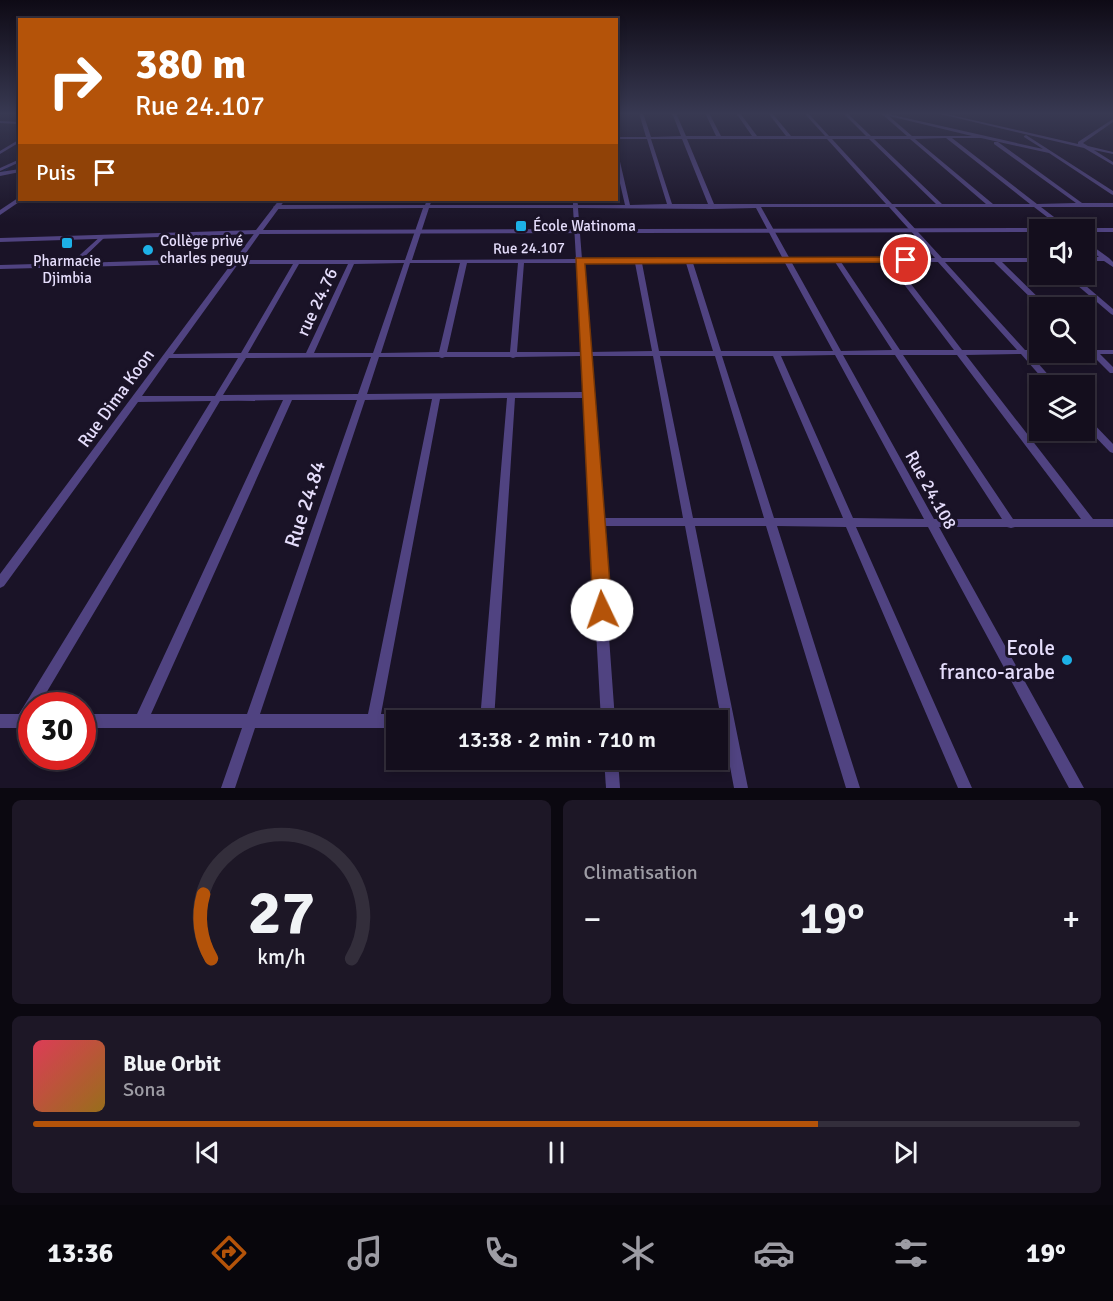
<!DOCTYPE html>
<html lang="fr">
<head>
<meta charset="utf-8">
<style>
	body { margin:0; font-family:Signika,sans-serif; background:#1d1726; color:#f1f3f6; height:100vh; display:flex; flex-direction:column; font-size:22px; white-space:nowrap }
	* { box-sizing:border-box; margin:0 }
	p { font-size:20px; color:#9d9ca4 }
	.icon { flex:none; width:33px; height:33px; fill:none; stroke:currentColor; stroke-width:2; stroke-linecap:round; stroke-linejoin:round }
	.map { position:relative; height:788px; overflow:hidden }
	.side { display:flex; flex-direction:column; gap:12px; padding:12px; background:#0b0810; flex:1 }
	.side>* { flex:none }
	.hud { position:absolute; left:18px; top:18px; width:600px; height:183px; border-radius:0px; box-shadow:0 3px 9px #0003,0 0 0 2px #332e3b; background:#b45309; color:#fff; overflow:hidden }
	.fabs { position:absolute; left:1029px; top:219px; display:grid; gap:12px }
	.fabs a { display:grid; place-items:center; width:66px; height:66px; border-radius:0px; background:#140e1d; box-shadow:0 3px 9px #0003,0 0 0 2px #332e3b; font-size:30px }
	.speed { position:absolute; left:18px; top:692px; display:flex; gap:12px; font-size:30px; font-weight:700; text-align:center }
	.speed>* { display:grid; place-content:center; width:78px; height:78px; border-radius:50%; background:#140e1d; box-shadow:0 3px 9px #0003,0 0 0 2px #332e3b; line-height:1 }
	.speed .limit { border:9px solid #d22; background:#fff; color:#111 }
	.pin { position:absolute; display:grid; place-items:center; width:51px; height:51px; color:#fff; margin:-26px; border:3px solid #fff; border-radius:50%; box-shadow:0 2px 6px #0007 }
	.me { position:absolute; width:66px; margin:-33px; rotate:357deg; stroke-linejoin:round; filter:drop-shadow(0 0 4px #0008) }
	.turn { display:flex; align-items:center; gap:21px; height:126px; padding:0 18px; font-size:27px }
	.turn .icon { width:78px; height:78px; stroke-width:2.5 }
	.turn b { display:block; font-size:42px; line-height:51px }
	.then { display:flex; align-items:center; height:57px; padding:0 18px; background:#0003; gap:12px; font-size:22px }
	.big { font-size:45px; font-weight:600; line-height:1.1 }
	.side .card { flex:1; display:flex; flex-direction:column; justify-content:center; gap:9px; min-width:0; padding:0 21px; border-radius:9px; background:#1d1726 }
	.side .dial { align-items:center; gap:0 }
	.dial svg { height:156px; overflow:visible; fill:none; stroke:#332e3b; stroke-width:7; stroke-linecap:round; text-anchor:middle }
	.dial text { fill:#f1f3f6; stroke:none }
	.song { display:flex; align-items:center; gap:18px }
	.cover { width:72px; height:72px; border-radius:9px; background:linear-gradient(135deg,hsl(350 70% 55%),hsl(40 70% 35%)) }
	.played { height:6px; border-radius:3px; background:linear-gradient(90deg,#b45309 75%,#332e3b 75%) }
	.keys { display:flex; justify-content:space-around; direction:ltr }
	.heat { display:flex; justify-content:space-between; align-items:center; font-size:33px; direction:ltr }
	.side .tiles { flex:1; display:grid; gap:12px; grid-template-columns:1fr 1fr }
	.card:last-child { grid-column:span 2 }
	.trip { position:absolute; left:386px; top:710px; width:342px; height:60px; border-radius:0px; background:#140e1d; box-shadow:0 3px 9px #0003,0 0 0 2px #332e3b; font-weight:600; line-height:60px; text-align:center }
	.dock { display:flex; height:96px; justify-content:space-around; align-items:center; background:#08060c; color:#9d9ca4 }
	.dock .icon { width:42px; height:42px }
	.dock .selected { color:#b45309 }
	.dock b { font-size:27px; color:#f1f3f6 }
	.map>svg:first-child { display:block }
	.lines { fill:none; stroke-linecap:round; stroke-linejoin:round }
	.stream { stroke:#111a43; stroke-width:1.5 }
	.minor { fill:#504381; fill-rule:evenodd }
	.tertiary { fill:#504381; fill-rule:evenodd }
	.route { fill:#b45309; stroke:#753606; stroke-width:1.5 }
	.poi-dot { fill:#1db1e7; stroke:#1a1327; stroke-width:2 }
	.labels { text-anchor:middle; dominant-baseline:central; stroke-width:6; stroke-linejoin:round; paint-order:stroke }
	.far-poi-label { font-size:15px; fill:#e5ddfb; stroke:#1a1327; text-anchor:start }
	.far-street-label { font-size:15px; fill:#e5ddfb; stroke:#1a1327 }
	.street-label { font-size:18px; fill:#e5ddfb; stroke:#1a1327 }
	.near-street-label { font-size:21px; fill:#e5ddfb; stroke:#1a1327 }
	.near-poi-label { font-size:21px; fill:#e5ddfb; stroke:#1a1327; text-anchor:end }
</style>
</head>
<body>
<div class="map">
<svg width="1113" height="788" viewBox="0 0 1113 788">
	<rect width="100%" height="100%" fill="#1a1327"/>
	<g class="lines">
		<path class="stream" d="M3 172 12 165"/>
		<g class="minor">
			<path d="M639 113H643L651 137 681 136 672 113H676L686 136H716L705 113H709L721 136H752L736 113H740L757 136H786L768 113H772L791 136H825L804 113H808L829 136H866L843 113H847L871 136H907L883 115 878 113H884L1043 149 1024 137V136L1026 135 1113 191V195L1111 194 1049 153 981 138H952L1037 204 1076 203 994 144V142H998L1082 203H1113V207H1041L1071 230H1064L1034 207H895L942 258H1040V262H1002L1049 308H1041L994 262H945L1025 350H1040V352H1043L1040 354H1030L1058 386H1049L1021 354 966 355 1093 519H1113V527H1015L1011 528 1007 527H939L1084 788H1069L928 527H856L972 788H958L846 527 777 526 860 788H846L766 526H695L748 788H734L685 526H601L615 720H601L583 398H515L494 720H480L507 398 440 399 381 714H396L401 716 402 720H396V728H255L235 788H221L242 728H82V714H137L283 400 220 401 39 705H32V728H0V714H19L211 401 138 402 4 586 0 588V574L232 263 0 269V265L71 263 102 235 104 236V238L78 263 236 258 256 231 258 230 261 232 241 260H405L423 208 276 209 273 207 276 205H425L427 200H432L430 205H573V200H577L578 205H625L616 166V152L618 153 630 205 667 204 647 139H616V137H646ZM889 116 972 136H912ZM946 138 1030 204H993L915 139ZM651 139H682L708 204H672ZM687 139H827L886 204H714ZM832 139H869L936 204H892ZM874 139H910L986 204H942ZM761 207H889L935 258 790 259ZM429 208H573L576 259 412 260ZM578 208 712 209 756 208 783 259H582ZM835 262 892 350 841 351 792 263ZM841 262H887L954 350H900ZM894 262H938L1017 350H962ZM404 263 373 353H314L354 264ZM410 263H460L439 352 381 353ZM467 263H518L510 352H447ZM524 263H576L581 352H517ZM582 263H635L652 351 588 352ZM642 263H686L713 351H659ZM693 263H785L833 351H721ZM238 264H293L241 353 173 354ZM299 264H348L306 353H248ZM835 355 924 519 853 518 781 356ZM843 355H895L1002 519H934ZM903 355H957L1081 519H1013ZM581 356 583 392 367 394 379 357H439L442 358 445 357H510L513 358 516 357ZM589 356H653L683 518H600ZM660 356H715L764 518H693ZM722 356H773L843 518H774ZM371 357 358 394 223 395 246 358ZM169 358H238L215 396H142ZM432 399 368 714H260L365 400ZM292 400H357L247 714H151Z"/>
			<path d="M936 113H942L1078 144V142L1113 119V122L1083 143 1088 146 1113 152V154L1094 150 1113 162V165L1084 148Z"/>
			<path d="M0 121 20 122V124L0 123Z"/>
			<path d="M20 139V142L0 154V151Z"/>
			<path d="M20 159V162L0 171V168Z"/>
			<path d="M20 169V172L0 176V172Z"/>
			<path d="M18 198 22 200 0 215V210Z"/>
			<path d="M1084 240 1109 258 1113 262V267L1104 261H1084V257H1099L1084 245Z"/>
			<path d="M1064 274H1072L1113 309V315L1111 314Z"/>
			<path d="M1084 342 1095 350H1113V354H1100L1113 367V373H1110L1091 354H1081V352H1084V350H1086Z"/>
			<path d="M1084 416 1087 417 1113 444V453L1110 452 1084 425Z"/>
			<path d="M604 759H618L620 788H606Z"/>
		</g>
		<g class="tertiary">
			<path d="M279 200H285L263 230 1040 228 1043 230H1040V232L258 234 0 242V238L256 230Z"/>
			<path d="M1084 228H1113V232H1084V230H1081Z"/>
		</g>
	</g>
	<linearGradient id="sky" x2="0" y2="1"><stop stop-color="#0e0a15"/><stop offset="0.51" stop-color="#383952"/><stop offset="1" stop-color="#383952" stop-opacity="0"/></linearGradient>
	<rect width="1113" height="223" fill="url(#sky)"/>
	<path class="route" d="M906 257 911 260 910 262 585 264 612 610 609 616 602 618 596 616 593 610 576 258Z"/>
	<g class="poi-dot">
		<rect x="515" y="220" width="12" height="12" rx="3"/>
		<rect x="61" y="237" width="12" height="12" rx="3"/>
		<circle cx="148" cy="250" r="6"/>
		<circle cx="1067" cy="660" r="6"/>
	</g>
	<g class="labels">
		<g class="far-poi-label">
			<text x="533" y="226">École Watinoma</text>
			<text x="160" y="241">Collège privé<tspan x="160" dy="17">charles peguy</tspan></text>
			<text x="67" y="261" text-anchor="middle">Pharmacie<tspan x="67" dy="17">Djimbia</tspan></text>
		</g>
		<g class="far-street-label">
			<text transform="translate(529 248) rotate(-1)">Rue 24.107</text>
		</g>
		<g class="street-label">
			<text transform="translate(317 302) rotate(-65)">rue 24.76</text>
			<text transform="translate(116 398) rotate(-54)">Rue Dima Koon</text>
			<text transform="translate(931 490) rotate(61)">Rue 24.108</text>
		</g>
		<g class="near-street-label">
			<text transform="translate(305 504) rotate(-72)">Rue 24.84</text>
		</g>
		<g class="near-poi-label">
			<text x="1055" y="648">Ecole<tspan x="1055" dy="24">franco-arabe</tspan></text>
		</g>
	</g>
</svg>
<div class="fabs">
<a><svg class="icon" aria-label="sound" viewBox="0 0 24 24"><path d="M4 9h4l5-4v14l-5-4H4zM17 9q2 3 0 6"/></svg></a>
<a><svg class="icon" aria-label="search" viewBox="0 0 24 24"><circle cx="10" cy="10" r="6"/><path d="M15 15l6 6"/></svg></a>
<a><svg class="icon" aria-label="layers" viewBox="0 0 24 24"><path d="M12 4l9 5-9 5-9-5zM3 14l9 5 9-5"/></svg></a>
</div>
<div class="speed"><div class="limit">30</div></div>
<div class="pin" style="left:906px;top:260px;background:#d93025"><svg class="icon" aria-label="arrive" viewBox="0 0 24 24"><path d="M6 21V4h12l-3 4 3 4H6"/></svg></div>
<svg class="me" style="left:602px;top:610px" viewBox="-20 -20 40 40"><circle r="19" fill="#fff"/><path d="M0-13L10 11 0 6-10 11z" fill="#b45309"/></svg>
<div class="trip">13:38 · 2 min · 710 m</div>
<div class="hud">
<div class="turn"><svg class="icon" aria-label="right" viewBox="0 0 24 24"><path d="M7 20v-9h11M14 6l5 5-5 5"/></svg><div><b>380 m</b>Rue 24.107</div></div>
<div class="then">Puis<svg class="icon" aria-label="arrive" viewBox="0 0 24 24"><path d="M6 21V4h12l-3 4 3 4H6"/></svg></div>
</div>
</div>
<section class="side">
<div class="tiles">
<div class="card dial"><svg viewBox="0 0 100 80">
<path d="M14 69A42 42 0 1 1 86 69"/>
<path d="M14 69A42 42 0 0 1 10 36" stroke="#b45309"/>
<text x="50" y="56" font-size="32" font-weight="700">27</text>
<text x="50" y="72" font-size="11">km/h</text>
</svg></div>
<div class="card"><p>Climatisation</p>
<div class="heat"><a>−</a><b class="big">19°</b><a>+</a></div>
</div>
<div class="card">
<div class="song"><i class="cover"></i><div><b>Blue Orbit</b><p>Sona</p></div></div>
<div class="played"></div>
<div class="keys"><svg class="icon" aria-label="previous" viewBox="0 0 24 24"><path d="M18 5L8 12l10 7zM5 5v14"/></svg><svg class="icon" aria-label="pause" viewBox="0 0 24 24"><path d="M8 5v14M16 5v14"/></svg><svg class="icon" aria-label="next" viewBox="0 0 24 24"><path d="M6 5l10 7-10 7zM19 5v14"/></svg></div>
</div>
</div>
</section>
<nav class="dock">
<b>13:36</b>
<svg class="icon selected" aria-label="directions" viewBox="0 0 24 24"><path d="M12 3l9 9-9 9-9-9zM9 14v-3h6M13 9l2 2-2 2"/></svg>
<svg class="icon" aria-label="music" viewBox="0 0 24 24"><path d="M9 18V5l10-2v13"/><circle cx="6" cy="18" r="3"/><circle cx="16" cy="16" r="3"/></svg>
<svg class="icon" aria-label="phone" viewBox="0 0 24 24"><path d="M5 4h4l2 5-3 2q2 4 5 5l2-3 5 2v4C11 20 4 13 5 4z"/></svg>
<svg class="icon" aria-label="climate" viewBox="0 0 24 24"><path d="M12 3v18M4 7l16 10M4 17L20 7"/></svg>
<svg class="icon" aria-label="car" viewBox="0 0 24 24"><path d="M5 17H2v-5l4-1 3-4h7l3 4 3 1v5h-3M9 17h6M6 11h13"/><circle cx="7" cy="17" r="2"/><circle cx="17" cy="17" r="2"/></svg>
<svg class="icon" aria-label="filters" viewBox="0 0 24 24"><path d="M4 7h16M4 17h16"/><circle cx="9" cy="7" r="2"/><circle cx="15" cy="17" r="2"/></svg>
<b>19°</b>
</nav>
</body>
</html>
